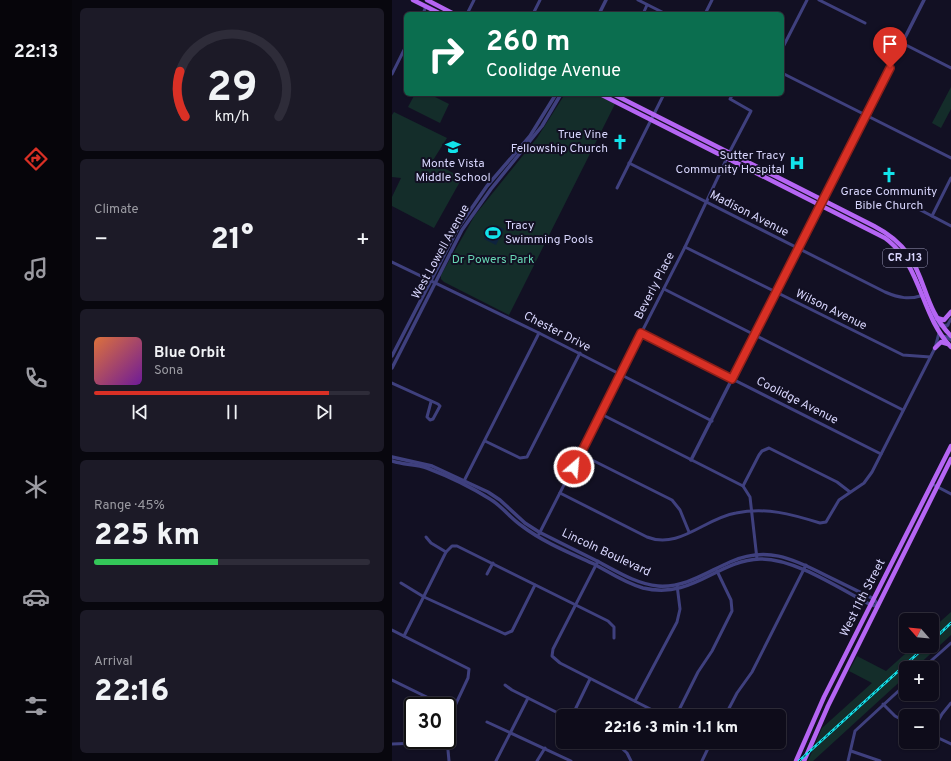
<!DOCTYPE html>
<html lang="en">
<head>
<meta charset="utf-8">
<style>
	body { margin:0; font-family:Overpass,sans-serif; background:#1c1a27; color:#f1f3f6; height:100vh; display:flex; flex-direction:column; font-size:15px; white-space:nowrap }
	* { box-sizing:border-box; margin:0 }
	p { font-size:13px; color:#9b9ba2 }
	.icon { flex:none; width:22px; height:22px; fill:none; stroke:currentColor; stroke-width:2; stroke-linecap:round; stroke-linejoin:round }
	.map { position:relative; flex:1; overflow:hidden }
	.drawer { display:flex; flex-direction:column; gap:8px; padding:8px; background:#08070e; width:320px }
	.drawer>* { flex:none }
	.hud { position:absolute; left:12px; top:12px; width:380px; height:84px; border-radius:6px; box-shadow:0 1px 3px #0004,0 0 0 1px #2e2c39; background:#0b6e4f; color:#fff; overflow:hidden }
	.needle { width:26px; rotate:297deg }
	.controls { position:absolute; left:507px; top:613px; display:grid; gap:8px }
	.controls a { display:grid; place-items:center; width:40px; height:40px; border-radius:6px; background:#0e0c1a; box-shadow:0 1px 3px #0004,0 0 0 1px #2e2c39; font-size:20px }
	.speed { position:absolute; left:12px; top:697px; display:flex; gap:8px; font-size:20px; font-weight:700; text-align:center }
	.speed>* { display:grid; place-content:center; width:52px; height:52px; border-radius:50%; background:#0e0c1a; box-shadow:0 1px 3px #0004,0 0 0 1px #2e2c39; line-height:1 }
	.speed .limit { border:2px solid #111; border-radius:6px; background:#fff; color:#111 }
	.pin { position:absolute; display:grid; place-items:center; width:34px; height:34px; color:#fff; margin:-41px -17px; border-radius:50% 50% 50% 0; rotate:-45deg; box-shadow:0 0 4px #0007 }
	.pin .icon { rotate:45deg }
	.me { position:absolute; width:44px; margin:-22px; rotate:27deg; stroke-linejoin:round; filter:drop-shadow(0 0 3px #0008) }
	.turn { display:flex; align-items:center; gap:14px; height:84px; padding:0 16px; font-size:18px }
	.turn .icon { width:52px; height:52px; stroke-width:2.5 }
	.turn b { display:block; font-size:28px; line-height:34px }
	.big { font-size:30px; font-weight:800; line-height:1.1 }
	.drawer .tile { flex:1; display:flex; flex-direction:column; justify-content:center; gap:6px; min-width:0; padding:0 14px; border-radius:6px; background:#1c1a27 }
	.drawer .dial { align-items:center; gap:0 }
	.dial svg { height:104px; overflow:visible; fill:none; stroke:#2e2c39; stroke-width:7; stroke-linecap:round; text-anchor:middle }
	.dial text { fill:#f1f3f6; stroke:none }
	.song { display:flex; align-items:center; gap:12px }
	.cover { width:48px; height:48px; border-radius:6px; background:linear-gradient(135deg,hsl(20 70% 55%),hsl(280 70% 35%)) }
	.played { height:4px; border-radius:2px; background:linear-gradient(90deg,#d93025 85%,#2e2c39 85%) }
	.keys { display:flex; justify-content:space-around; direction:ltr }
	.heat { display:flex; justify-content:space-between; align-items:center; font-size:22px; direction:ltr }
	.charge { height:6px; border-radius:3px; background:linear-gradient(90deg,#34c759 45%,#2e2c39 0) }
	.trip { position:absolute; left:164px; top:709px; width:230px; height:40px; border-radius:6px; background:#0e0c1a; box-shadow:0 1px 3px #0004,0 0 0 1px #2e2c39; font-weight:800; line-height:40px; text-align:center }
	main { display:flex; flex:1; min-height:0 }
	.menu { display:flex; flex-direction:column; width:72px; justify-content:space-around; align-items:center; background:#06050a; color:#9b9ba2 }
	.menu .icon { width:28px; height:28px }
	.menu .on { color:#d93025 }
	.menu b { font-size:18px; color:#f1f3f6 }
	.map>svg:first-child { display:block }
	.green { fill:#142d2a }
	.water { fill:#0e233e }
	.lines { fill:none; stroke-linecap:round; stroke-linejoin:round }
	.minor { stroke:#3f407e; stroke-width:3 }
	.tertiary { stroke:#3f407e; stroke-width:3.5 }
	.primary { stroke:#b565f3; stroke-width:4.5 }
	.rail-casing { stroke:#12e3eb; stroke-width:2.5 }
	.rail { stroke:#121023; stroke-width:1; stroke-dasharray:3; stroke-linecap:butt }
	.route-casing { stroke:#8d1f18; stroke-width:10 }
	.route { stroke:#d93025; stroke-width:7 }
	.labels { text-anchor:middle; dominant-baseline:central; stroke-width:4; stroke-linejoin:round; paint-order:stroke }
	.shield { fill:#121023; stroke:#9c9abb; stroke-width:1 }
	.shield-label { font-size:11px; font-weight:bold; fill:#d7d5fc }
	.poi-label { font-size:12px; fill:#d7d5fc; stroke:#121023; text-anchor:end }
	.street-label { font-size:12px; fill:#d7d5fc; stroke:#121023 }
	.park-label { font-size:12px; fill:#67d6b3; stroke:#121023 }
</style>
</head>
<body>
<main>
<nav class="menu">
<b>22:13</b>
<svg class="icon on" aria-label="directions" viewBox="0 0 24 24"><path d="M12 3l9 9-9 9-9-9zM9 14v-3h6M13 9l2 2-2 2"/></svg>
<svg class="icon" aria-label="music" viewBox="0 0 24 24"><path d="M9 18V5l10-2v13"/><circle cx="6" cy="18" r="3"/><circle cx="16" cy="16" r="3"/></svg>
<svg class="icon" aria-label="phone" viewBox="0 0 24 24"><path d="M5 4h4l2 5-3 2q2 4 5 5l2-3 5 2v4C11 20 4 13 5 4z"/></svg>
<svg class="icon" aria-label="climate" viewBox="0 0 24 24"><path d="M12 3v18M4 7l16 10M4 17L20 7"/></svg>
<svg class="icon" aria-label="car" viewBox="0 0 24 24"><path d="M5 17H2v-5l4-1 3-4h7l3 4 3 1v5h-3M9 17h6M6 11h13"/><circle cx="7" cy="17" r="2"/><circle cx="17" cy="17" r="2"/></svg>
<svg class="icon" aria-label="filters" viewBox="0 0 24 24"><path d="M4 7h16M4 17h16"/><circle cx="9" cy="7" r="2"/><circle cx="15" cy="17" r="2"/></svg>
</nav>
<section class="drawer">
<div class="tile dial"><svg viewBox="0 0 100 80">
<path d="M14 69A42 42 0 1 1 86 69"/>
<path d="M14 69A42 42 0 0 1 10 34" stroke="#d93025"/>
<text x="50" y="56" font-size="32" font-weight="700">29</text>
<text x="50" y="72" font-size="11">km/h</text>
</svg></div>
<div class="tile"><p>Climate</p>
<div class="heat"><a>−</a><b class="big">21°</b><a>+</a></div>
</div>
<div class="tile">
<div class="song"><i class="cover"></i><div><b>Blue Orbit</b><p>Sona</p></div></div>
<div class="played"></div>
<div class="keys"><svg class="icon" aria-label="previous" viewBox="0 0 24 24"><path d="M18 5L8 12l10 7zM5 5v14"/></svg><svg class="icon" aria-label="pause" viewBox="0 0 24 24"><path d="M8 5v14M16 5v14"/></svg><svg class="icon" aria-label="next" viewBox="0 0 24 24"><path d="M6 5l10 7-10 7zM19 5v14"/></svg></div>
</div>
<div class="tile"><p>Range · 45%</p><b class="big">225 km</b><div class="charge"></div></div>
<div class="tile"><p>Arrival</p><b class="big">22:16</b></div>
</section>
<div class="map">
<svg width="559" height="761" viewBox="0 0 559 761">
	<rect width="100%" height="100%" fill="#121023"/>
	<g class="green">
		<path d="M559 87V109L549 128 540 123Z"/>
		<path d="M23 94H37L57 104 48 123 16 107Z"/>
		<path d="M173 94H203L223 104 117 315 52 282 49 279V275L83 215 145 138Z"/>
		<path d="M2 112 55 138 38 165 43 163 70 178 42 228 0 206V197L9 178 0 177V115Z"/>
		<path d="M559 612V635L523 668H514V676L421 761H416L430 728 480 683 457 671 465 656 494 671 522 646H540V629Z"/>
	</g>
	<path class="water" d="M104 225 112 229 104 245 92 239 96 230 106 235 108 231 102 228Z"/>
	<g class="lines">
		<g class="minor">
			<path d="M246 0 274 14"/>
			<path d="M427 0 473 23"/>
			<path d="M31 14 34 6"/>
			<path d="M75 14 82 0"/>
			<path d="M141 14 148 0"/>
			<path d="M251 14 255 5"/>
			<path d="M313 14 320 0"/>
			<path d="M510 43 559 68"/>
			<path d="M390 49 415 0"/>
			<path d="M390 73 559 158"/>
			<path d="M0 74 14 46"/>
			<path d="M337 153 359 111 338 99 341 94"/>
			<path d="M237 163 493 292C507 298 517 300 532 295"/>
			<path d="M225 188 272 94"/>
			<path d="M515 203 559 226"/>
			<path d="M540 216 559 178"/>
			<path d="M293 247 511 355 538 357"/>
			<path d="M0 262 147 333 320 421"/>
			<path d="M272 289 511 410"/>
			<path d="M540 314 547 326 556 325"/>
			<path d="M555 326 559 319"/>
			<path d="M249 333 489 454"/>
			<path d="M550 336 555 337 559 340"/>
			<path d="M0 383 46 404 48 406 41 419 38 420 35 417 39 402"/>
			<path d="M209 414 351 486 358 497 365 559"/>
			<path d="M93 441 128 458 135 457 188 353"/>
			<path d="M188 454 280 500 288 510 297 532"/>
			<path d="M71 483 147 333"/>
			<path d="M540 484 559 494"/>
			<path d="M351 486 367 455 370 451 377 448 445 482 458 492"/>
			<path d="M168 493 255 537C287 550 313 518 344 513 374 507 399 514 428 523L434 522 447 500 472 483 480 472 543 348 547 333"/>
			<path d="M147 534 293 247 335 158"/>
			<path d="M34 537 39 543 54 552"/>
			<path d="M206 561 161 649 160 656 168 663 272 716"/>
			<path d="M95 574 101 563"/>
			<path d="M9 583 32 597 113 634 120 631 143 585"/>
			<path d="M0 630 77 669 76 678 61 710 55 737"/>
			<path d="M12 636 54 552 60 546H65L216 621 222 627V638"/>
			<path d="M531 668 559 643"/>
			<path d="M0 680 53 706"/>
			<path d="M113 685 120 690 172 716"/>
			<path d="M243 701 285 622 288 609 285 585"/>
			<path d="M491 704 503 716 514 722"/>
			<path d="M55 707 61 710"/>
			<path d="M180 716 198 679"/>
			<path d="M284 716 306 672 320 651 340 611 339 600 325 571"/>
			<path d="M333 716 345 693 360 672 414 565"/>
			<path d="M95 722 179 761"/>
			<path d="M540 732 550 714 559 703"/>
			<path d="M540 735 559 744"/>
			<path d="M55 740 57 761"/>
			<path d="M223 742 235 753 239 761"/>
			<path d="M0 744 55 742"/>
			<path d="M459 751 488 761"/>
			<path d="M104 761 136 698"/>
			<path d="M145 761 153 748"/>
			<path d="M310 761 319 742"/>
			<path d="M456 761 463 731 514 684"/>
		</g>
		<g class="tertiary">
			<path d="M207 14 214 0"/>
			<path d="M0 356 66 228 95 186 138 136 164 94"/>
			<path d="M0 368 70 230 99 189 150 126 169 94"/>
			<path d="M0 457 40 466 96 492 108 500 133 523 147 532C167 542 187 552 207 562 226 572 245 584 266 586 293 588 315 572 338 562 374 546 400 558 433 575 449 583 466 591 482 599L486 606"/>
			<path d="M299 460 532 0"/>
			<path d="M0 461C11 465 24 464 35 468 56 476 79 487 98 499 110 506 118 518 130 526 151 542 178 553 202 564 217 572 233 583 251 588 301 600 325 560 368 559 402 558 448 589 479 605L486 606"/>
		</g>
		<g class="primary">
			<path d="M21 0 49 14"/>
			<path d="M35 0 62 14"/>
			<path d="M208 94 493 238C530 265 528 315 559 347"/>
			<path d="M221 94 482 226C540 256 522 298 559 336"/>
			<path d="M545 318 552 320 559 312"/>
			<path d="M543 348 549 342 556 344"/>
			<path d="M404 761 432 697 559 446"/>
			<path d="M412 761 436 706 559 459"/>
		</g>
		<defs>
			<g id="rail">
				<path d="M540 641 559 623"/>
				<path d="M407 761 534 646"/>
			</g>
		</defs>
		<use href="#rail" class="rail-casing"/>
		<use href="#rail" class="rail"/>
	</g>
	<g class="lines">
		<defs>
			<path id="route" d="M182 467 249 333 340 379 498 68"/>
		</defs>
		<use href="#route" class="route-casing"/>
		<use href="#route" class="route"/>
	</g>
	<defs>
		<symbol id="church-bare" viewBox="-9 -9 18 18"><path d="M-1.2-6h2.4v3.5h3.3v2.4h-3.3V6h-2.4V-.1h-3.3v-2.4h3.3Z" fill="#12e3eb" stroke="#121023" stroke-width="2.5" paint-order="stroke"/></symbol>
		<symbol id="school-bare" viewBox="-9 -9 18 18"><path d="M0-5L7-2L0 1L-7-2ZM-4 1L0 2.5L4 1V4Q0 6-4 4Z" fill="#12e3eb" stroke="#121023" stroke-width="2.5" paint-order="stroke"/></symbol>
		<symbol id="hospital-bare" viewBox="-9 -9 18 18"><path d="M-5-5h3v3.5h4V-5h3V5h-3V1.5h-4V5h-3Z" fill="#12e3eb" stroke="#121023" stroke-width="2.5" paint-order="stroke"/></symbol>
		<symbol id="stadium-bare" viewBox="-9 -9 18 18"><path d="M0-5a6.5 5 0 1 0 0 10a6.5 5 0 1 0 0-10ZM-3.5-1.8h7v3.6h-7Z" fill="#12e3eb" stroke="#121023" stroke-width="2.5" paint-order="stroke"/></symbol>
	</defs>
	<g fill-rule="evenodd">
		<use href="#church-bare" x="217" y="131" width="22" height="22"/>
		<use href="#school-bare" x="50" y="136" width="22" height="22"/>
		<use href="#hospital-bare" x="394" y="152" width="22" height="22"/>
		<use href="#church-bare" x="486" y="164" width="22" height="22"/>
		<use href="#stadium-bare" x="90" y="222" width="22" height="22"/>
	</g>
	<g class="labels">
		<rect class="shield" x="491" y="249" width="44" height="18" rx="3"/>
		<g class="shield-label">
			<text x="513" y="258">CR J13</text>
		</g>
		<g class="poi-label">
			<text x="216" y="135">True Vine<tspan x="216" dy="14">Fellowship Church</tspan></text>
			<text x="393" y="156">Sutter Tracy<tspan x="393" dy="14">Community Hospital</tspan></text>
			<text x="61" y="164" text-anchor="middle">Monte Vista<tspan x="61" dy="14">Middle School</tspan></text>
			<text x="497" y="192" text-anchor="middle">Grace Community<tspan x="497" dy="14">Bible Church</tspan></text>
			<text x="113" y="226" text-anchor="start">Tracy<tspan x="113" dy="14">Swimming Pools</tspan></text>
		</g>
		<g class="street-label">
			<text transform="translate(357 214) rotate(27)">Madison Avenue</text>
			<text transform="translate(49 252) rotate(-61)">West Lowell Avenue</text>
			<text transform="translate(263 286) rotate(-63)">Beverly Place</text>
			<text transform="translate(439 310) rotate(26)">Wilson Avenue</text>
			<text transform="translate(165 332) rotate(27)">Chester Drive</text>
			<text transform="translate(405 401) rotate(27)">Coolidge Avenue</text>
			<text transform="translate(214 553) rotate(25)">Lincoln Boulevard</text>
			<text transform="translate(471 598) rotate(-63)">West 11th Street</text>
		</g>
		<g class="park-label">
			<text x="101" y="260">Dr Powers Park</text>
		</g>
	</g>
</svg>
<div class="controls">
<a><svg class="needle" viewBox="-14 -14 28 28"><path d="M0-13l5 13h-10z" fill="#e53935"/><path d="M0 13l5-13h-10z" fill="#9b9ba2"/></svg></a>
<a>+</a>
<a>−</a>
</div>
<div class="speed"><div class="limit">30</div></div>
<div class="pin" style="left:498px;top:68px;background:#d93025"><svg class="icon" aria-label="arrive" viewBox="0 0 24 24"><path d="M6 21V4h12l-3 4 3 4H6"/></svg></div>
<svg class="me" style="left:182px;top:467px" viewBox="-20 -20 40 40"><circle r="17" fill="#d93025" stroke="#fff" stroke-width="3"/><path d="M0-11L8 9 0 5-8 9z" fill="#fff"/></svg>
<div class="trip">22:16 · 3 min · 1.1 km</div>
<div class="hud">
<div class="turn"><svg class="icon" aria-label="right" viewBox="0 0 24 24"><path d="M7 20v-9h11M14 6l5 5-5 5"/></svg><div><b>260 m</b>Coolidge Avenue</div></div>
</div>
</div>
</main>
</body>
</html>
